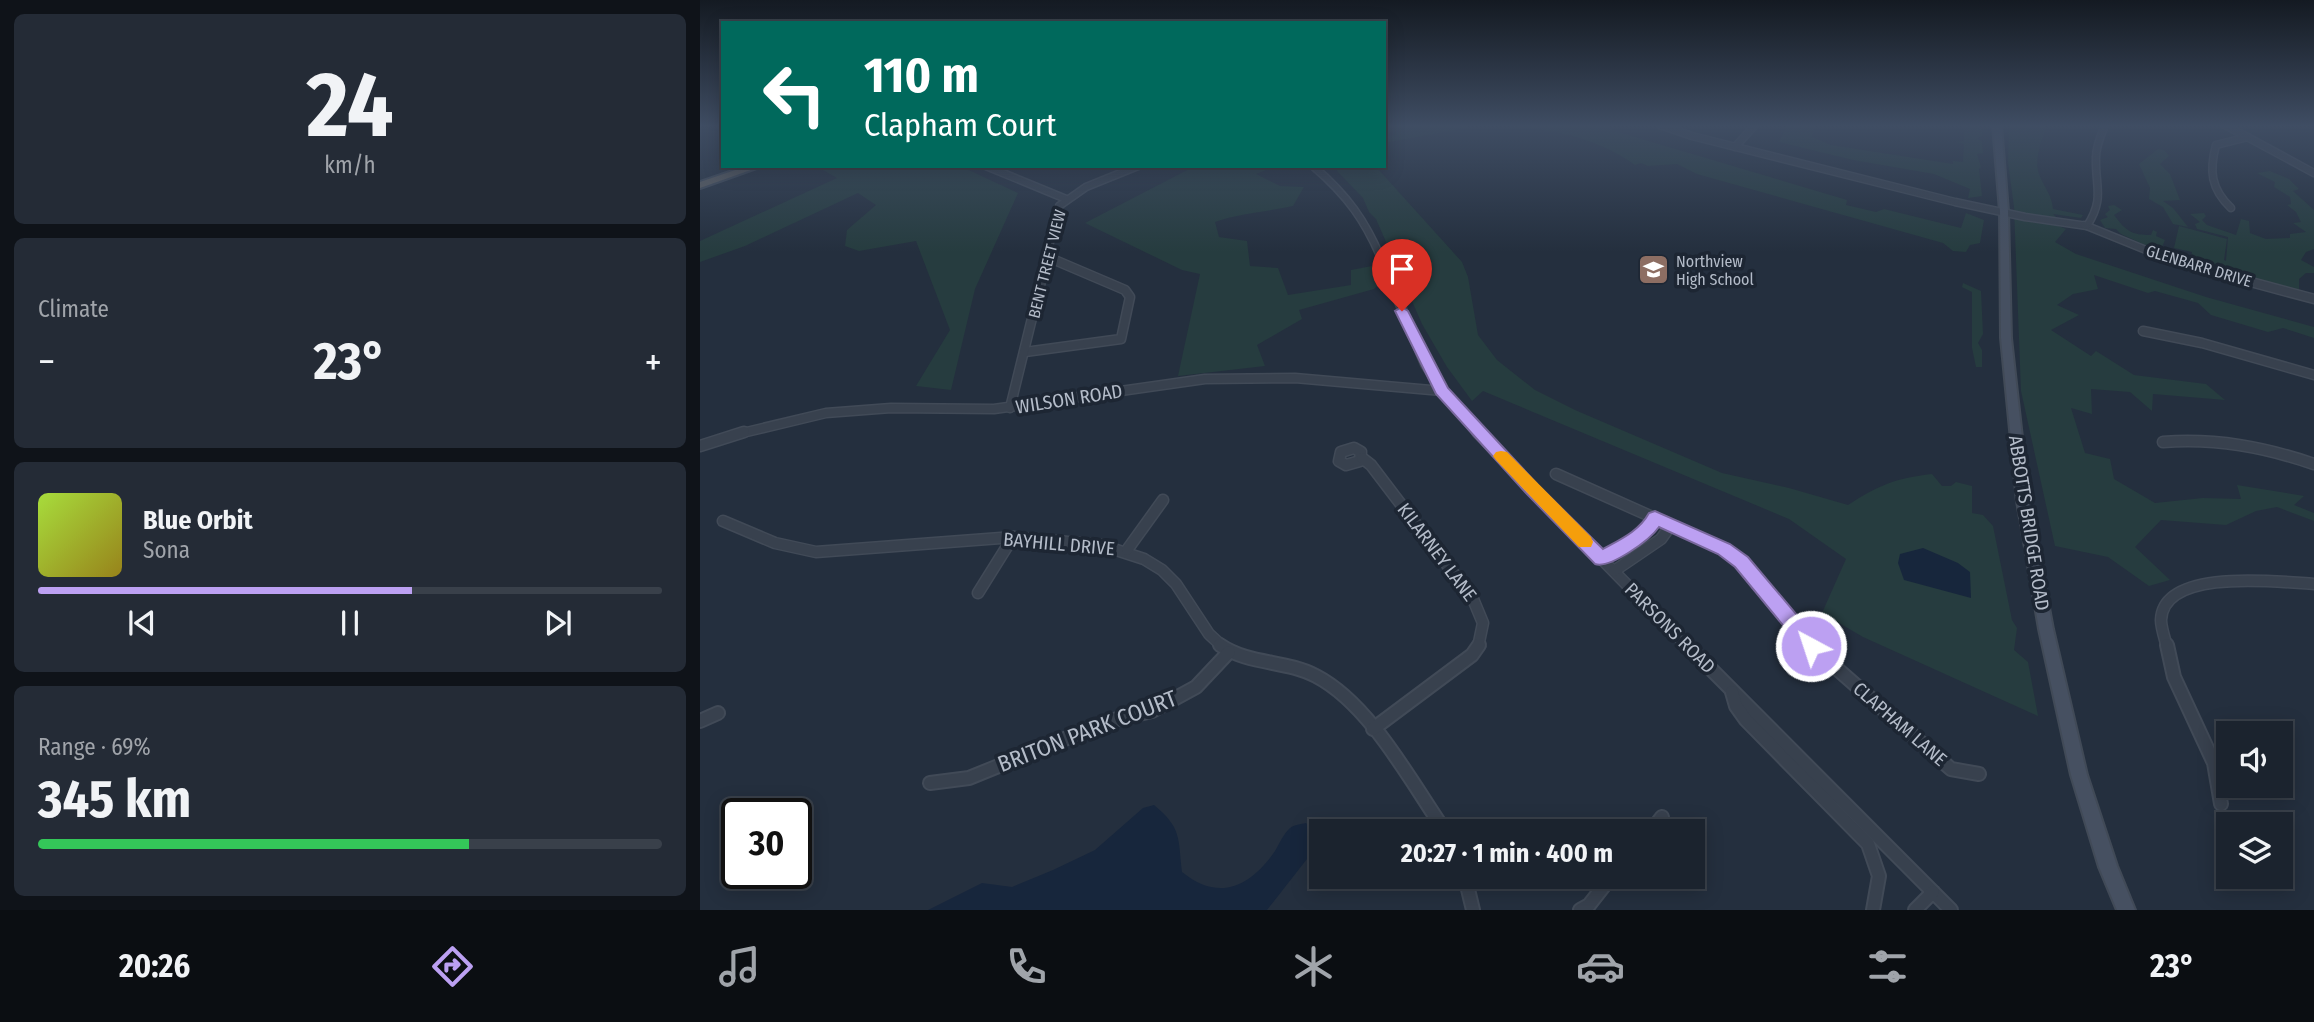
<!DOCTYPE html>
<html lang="en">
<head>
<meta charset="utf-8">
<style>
	body { margin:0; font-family:"Fira Sans Condensed",sans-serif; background:#242b36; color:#f1f3f6; height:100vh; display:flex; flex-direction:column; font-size:26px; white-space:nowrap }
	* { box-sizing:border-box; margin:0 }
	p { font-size:23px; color:#a0a4aa }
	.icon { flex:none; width:38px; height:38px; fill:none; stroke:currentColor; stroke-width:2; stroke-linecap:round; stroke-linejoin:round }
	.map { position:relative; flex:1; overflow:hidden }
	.panel { display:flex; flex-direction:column; gap:14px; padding:14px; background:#0f1319; width:700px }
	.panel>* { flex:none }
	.top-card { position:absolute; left:21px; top:21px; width:665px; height:147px; border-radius:0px; box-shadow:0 4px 18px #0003,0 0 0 2px #39404a; background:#00695c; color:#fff; overflow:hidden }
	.controls { position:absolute; left:1516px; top:721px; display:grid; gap:14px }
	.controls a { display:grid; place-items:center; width:77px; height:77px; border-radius:0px; background:#1b232e; box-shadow:0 4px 18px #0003,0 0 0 2px #39404a; font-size:35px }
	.speed { position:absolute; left:21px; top:798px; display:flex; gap:14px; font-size:35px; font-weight:700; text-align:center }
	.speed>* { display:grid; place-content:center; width:91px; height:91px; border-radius:50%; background:#1b232e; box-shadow:0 4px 18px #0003,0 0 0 2px #39404a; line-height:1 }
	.speed .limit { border:4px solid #111; border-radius:10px; background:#fff; color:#111 }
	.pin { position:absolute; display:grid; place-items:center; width:60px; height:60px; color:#fff; margin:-72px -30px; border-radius:50% 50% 50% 0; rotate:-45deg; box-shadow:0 0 7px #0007 }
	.pin .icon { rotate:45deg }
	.me { position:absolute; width:77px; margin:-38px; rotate:320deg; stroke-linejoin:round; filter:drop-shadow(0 0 5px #0008) }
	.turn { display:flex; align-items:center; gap:24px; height:147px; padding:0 28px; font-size:32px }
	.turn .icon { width:91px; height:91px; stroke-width:2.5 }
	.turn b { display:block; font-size:49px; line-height:60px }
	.big { font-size:52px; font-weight:700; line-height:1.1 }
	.panel .card { flex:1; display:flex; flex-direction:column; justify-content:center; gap:10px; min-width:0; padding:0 24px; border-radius:10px; background:#242b36 }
	.panel .dial { align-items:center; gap:0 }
	.dial b { font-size:91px; line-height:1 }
	.song { display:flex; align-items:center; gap:21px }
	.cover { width:84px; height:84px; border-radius:10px; background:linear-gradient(135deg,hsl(80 70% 55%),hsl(50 70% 35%)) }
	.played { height:7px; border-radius:4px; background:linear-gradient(90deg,#bca0f2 60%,#39404a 60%) }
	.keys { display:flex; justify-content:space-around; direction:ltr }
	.heat { display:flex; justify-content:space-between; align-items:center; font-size:38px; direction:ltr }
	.charge { height:10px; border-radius:5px; background:linear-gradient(90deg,#34c759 69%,#39404a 0) }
	.trip { position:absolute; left:609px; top:819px; width:396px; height:70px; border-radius:0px; background:#1b232e; box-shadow:0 4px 18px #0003,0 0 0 2px #39404a; font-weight:700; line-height:70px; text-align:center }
	.dock { display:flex; height:112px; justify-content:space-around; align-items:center; background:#0b0e12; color:#a0a4aa }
	.dock .icon { width:49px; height:49px }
	.dock .selected { color:#bca0f2 }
	.dock b { font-size:32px; color:#f1f3f6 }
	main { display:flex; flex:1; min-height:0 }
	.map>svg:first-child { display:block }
	.green { fill:#263c3f }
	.water { fill:#17263c }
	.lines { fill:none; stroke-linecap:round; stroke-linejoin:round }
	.stream { stroke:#17263c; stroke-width:2.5 }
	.minor-far3-casing { stroke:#414a57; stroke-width:9 }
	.minor-far2-casing { stroke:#414a57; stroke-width:11 }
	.minor-far1-casing { stroke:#414a57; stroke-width:13 }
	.minor-casing { stroke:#414a57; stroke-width:16 }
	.secondary-casing { stroke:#414a57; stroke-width:4 }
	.trunk-casing { stroke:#434c59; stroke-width:4 }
	.minor-far3 { stroke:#38414e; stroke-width:6 }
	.minor-far2 { stroke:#38414e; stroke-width:8 }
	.minor-far1 { stroke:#38414e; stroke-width:10 }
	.minor { stroke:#38414e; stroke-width:12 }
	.secondary { fill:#465061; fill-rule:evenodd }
	.trunk { fill:#656462; fill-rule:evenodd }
	.route { fill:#bca0f2; stroke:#7a689d; stroke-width:2 }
	.slow { fill:#f59e0b }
	.labels { text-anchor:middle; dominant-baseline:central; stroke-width:7; stroke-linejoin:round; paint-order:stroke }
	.far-poi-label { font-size:16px; fill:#b4bcc9; stroke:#1d2633; text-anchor:start }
	.far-street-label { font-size:16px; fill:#b4bcc9; stroke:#1d2633 }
	.street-label { font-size:19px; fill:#b4bcc9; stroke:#1d2633 }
	.near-street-label { font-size:23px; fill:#b4bcc9; stroke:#1d2633 }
</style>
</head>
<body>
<main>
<section class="panel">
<div class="card dial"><b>24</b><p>km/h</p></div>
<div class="card"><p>Climate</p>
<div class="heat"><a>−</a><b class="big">23°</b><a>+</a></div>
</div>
<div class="card">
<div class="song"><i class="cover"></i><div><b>Blue Orbit</b><p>Sona</p></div></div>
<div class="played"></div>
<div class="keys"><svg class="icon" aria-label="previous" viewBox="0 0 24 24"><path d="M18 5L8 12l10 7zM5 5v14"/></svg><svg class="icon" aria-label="pause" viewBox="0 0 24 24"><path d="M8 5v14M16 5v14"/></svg><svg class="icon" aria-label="next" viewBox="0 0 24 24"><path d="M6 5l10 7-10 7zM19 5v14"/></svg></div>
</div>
<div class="card"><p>Range · 69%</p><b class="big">345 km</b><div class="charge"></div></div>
</section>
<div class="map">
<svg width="1614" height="910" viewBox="0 0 1614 910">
	<rect width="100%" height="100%" fill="#242f3e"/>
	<g class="green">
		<path d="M684 125H771L761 129 684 143V137L694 135 695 131H684Z"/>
		<path d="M789 125H907L915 131 1147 200 1146 205 1176 212 1184 209 1261 228 1266 213 1284 220 1280 243 1270 245 1266 252 1253 251 1243 243 997 174 977 164 948 166 941 163 935 165C887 132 845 129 789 125Z"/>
		<path d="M1087 125H1116L1112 137 1131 145 1253 164V161L1263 162 1264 144 1257 142 1264 141V125H1275L1282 129V136L1277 138 1282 142 1283 153 1277 154 1281 167 1279 169 1282 196 1268 198 1270 189 1234 174 1153 160 1079 142Z"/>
		<path d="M1309 125H1347C1342 137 1335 158 1338 171 1342 185 1352 194 1353 209L1383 215 1381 218 1353 214 1358 219 1356 225 1366 229 1355 242 1376 254 1506 297 1614 327V338L1583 328 1568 332 1511 315 1498 303 1455 291 1448 293 1394 275 1398 289 1373 294 1357 305 1379 315 1351 330 1391 356 1396 351 1434 375 1506 384 1525 400 1453 394 1452 411 1430 392 1391 389 1392 414 1371 408 1385 453 1410 459 1414 479 1455 503 1503 498 1541 499 1537 485 1604 496 1594 505 1614 513V521L1577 507 1556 511 1526 525 1461 520 1435 547 1470 580 1449 586 1408 557 1355 546 1321 391 1314 207 1308 162Z"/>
		<path d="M1458 149 1464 150 1469 156 1460 164 1470 174 1480 200 1463 201 1473 208 1488 227 1473 224 1463 207 1449 199 1450 188 1439 164Z"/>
		<path d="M116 166H260L318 193 275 289 251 390 216 386 250 330 216 241 159 251 145 246 147 230 176 205 158 193 45 246 0 262V241L137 178Z"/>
		<path d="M495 166H576L556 174 580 186 604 187 593 206C567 212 540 213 515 222L519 237 547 241 550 266 578 268 588 295 651 285V270L672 266 679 284 674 289 599 310 602 319 557 345 565 366 478 376 500 274 482 270 385 223Z"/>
		<path d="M640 166H675L678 169 762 262 768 277 778 335 797 360 835 390 875 410 1022 473 1089 488 1148 505C1179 485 1196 478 1232 474L1242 486H1251L1256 482 1272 486V513L1283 515 1293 526 1312 620 1317 628 1314 650 1328 662 1338 716 1163 637 1122 613 1146 559 1089 519 783 391 772 401 747 367 722 324 676 219 669 212 663 198 637 171Z"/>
		<path d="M1570 171 1589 179 1599 189 1593 191 1614 210V249L1606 252 1601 260 1614 267V273H1606L1599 279V291L1531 272 1522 263 1515 269 1503 265 1491 257 1492 252 1474 248 1479 226 1527 239 1524 260 1526 261 1528 237 1497 229 1495 224 1500 222 1490 214 1504 213 1506 216 1502 220 1507 225 1536 235 1541 219 1549 221 1550 233 1566 239 1590 238V234L1606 232 1593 223 1601 222 1596 212 1587 205 1591 204 1590 197 1574 187 1575 182 1557 173Z"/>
		<path d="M1414 205 1422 210 1414 215C1426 231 1431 235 1451 235L1453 230 1457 232 1456 236 1465 240 1460 252 1421 234 1416 229 1405 228 1400 220 1408 217 1405 214 1410 210 1408 206Z"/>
		<path d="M1263 283 1281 291 1283 334 1278 343 1282 350V367H1276L1272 348V292L1262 287Z"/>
	</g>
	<g class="water">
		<path d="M1223 548 1258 563 1270 572 1271 598 1204 580 1198 563 1200 554Z"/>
		<path d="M454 805C482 828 478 838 482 872 519 902 550 887 575 851 579 844 584 833 590 828 594 825 601 824 606 823L615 832 614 850 567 910H228L282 883 312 887 353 870 395 850 443 808Z"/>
	</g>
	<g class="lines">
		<path class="stream" d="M0 127 23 131"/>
		<defs>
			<g id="minor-far3">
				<path d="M960 125 992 136 1255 202 1325 217 1387 226 1478 263"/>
				<path d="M1525 125 1614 173"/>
				<path d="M1035 147 1055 125"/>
				<path d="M286 166 366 199"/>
				<path d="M613 166C647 195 666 221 683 263"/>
				<path d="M1531 208C1511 189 1509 171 1516 145L1548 137"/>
				<path d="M1384 225 1387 226C1405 198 1395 187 1396 157 1396 146 1401 135 1405 125"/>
				<path d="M347 257 362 263"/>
				<path d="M345 263 359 206 386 187 438 166"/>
			</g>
			<g id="minor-far2">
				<path d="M682 261 725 364 743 392 778 434"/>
				<path d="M1473 261 1614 299"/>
				<path d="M1443 331 1502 343 1614 375"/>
				<path d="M325 352 421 339 430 297 425 290 357 261"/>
				<path d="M310 408 346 261"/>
				<path d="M38 434 126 413 191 408 294 409 505 379 595 378 742 391"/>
			</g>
			<g id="minor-far1">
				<path d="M777 432 988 647"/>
				<path d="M1463 442C1516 438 1564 447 1614 464"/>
				<path d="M0 446 44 432"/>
				<path d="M654 448 661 452 660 461 646 465 639 461 641 452Z"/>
				<path d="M662 458 671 465 773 599 783 623 778 647"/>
				<path d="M856 474 1024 549 1042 562 1112 647"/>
				<path d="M23 521 75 543 116 552 314 537 401 545 444 559 462 570 476 584 509 634 523 647"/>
				<path d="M427 550 463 500"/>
				<path d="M901 559 938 536 955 517"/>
				<path d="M914 571 961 539 971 525"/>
				<path d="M278 593 313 537"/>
				<path d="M1467 647C1465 639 1461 628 1461 620 1463 567 1580 582 1614 584"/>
			</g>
			<g id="minor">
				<path d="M520 645C549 665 586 660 616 676 670 704 711 782 745 831"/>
				<path d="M987 645 1251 910"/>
				<path d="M1110 645 1251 769 1279 774"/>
				<path d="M1467 645 1474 677 1514 763 1521 804"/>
				<path d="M1032 692 1036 706 1046 720 1168 844 1179 876 1173 910"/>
				<path d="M0 721 18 713"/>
				<path d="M673 729 772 655 779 645"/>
				<path d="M230 783 269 778 409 721 452 711 496 687 529 652"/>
				<path d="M951 831 962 817"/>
				<path d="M765 877 773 910"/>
				<path d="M880 910 889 905 911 877"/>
				<path d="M1215 910 1233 892"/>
			</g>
			<path id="secondary" d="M1293 125H1301L1308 211 1311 338 1329 501 1353 629 1387 775 1417 866 1435 910H1417L1399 867 1371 775 1339 629 1317 501 1301 338 1300 211Z"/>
			<path id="trunk" d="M47 166H62L0 188V182Z"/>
		</defs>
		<use href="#minor-far3" class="minor-far3-casing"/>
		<use href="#minor-far2" class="minor-far2-casing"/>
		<use href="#minor-far1" class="minor-far1-casing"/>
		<use href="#minor" class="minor-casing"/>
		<use href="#secondary" class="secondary-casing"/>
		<use href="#trunk" class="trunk-casing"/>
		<use href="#minor-far3" class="minor-far3"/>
		<use href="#minor-far2" class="minor-far2"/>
		<use href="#minor-far1" class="minor-far1"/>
		<use href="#minor" class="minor"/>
		<use href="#secondary" class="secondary"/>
		<use href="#trunk" class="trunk"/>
	</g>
	<linearGradient id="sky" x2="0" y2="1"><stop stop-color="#141a22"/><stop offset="0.5" stop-color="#3f4d63"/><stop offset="1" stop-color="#3f4d63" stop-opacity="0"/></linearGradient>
	<rect width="1614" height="252" fill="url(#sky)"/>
	<path class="route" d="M702 307 708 311 748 388 838 485 903 549C921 539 939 531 949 513L955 511 1030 544 1048 557 1118 640 1121 646 1118 652 1111 654 1105 652 1035 567 1018 554 959 527C950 540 910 569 895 564L826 493 736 394 695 311Z"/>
	<path class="slow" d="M801 451 807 452 891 537 893 542 891 547H879L796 460 793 456 796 452Z"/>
	<defs>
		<symbol id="school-square" viewBox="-11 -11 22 22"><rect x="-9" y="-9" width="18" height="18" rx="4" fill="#8d6e63" stroke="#1d2633"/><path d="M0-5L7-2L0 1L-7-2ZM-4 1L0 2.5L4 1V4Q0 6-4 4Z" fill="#fff"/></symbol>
	</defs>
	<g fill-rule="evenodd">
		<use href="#school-square" x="936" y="252" width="35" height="35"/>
	</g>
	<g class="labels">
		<g class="far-poi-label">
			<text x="976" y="261">Northview<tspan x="976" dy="18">High School</tspan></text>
		</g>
		<g class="far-street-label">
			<text transform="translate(347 264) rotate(-76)">BENT TREET VIEW</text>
			<text transform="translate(1499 266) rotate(17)">GLENBARR DRIVE</text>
		</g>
		<g class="street-label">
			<text transform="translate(369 399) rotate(-9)">WILSON ROAD</text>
			<text transform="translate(1329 523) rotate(81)">ABBOTTS BRIDGE ROAD</text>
			<text transform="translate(359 544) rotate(5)">BAYHILL DRIVE</text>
			<text transform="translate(737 552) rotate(53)">KILARNEY LANE</text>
			<text transform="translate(970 628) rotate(45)">PARSONS ROAD</text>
			<text transform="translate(1200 724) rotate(41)">CLAPHAM LANE</text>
		</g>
		<g class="near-street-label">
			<text transform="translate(387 731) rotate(-21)">BRITON PARK COURT</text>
		</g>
	</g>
</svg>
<div class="controls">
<a><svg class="icon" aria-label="sound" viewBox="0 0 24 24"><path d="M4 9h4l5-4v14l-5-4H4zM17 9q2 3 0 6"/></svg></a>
<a><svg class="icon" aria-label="layers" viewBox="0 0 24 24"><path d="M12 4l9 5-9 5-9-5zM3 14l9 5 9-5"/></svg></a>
</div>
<div class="speed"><div class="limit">30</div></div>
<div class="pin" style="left:702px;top:311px;background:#d93025"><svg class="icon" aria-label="arrive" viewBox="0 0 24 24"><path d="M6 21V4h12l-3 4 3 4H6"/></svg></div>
<svg class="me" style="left:1111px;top:646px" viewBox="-20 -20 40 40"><circle r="17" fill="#bca0f2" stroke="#fff" stroke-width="3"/><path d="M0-11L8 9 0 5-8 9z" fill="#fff"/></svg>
<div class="trip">20:27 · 1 min · 400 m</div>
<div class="top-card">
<div class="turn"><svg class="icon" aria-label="left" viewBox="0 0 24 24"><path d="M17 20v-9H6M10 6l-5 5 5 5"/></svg><div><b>110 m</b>Clapham Court</div></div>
</div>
</div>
</main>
<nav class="dock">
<b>20:26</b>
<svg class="icon selected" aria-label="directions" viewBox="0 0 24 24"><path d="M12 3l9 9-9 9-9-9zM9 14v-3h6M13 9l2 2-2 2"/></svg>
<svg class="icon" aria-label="music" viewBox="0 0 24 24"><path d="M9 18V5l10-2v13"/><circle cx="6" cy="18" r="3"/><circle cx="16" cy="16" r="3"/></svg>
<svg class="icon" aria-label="phone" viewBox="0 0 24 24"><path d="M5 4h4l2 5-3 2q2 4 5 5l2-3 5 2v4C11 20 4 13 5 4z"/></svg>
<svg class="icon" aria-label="climate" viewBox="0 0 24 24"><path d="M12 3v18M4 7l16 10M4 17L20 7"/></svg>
<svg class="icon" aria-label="car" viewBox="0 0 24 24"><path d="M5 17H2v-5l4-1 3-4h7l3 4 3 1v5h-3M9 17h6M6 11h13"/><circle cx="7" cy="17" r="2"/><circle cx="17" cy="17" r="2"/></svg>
<svg class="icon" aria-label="filters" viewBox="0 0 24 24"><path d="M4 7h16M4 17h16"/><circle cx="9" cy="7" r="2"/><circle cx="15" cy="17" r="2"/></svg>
<b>23°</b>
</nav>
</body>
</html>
